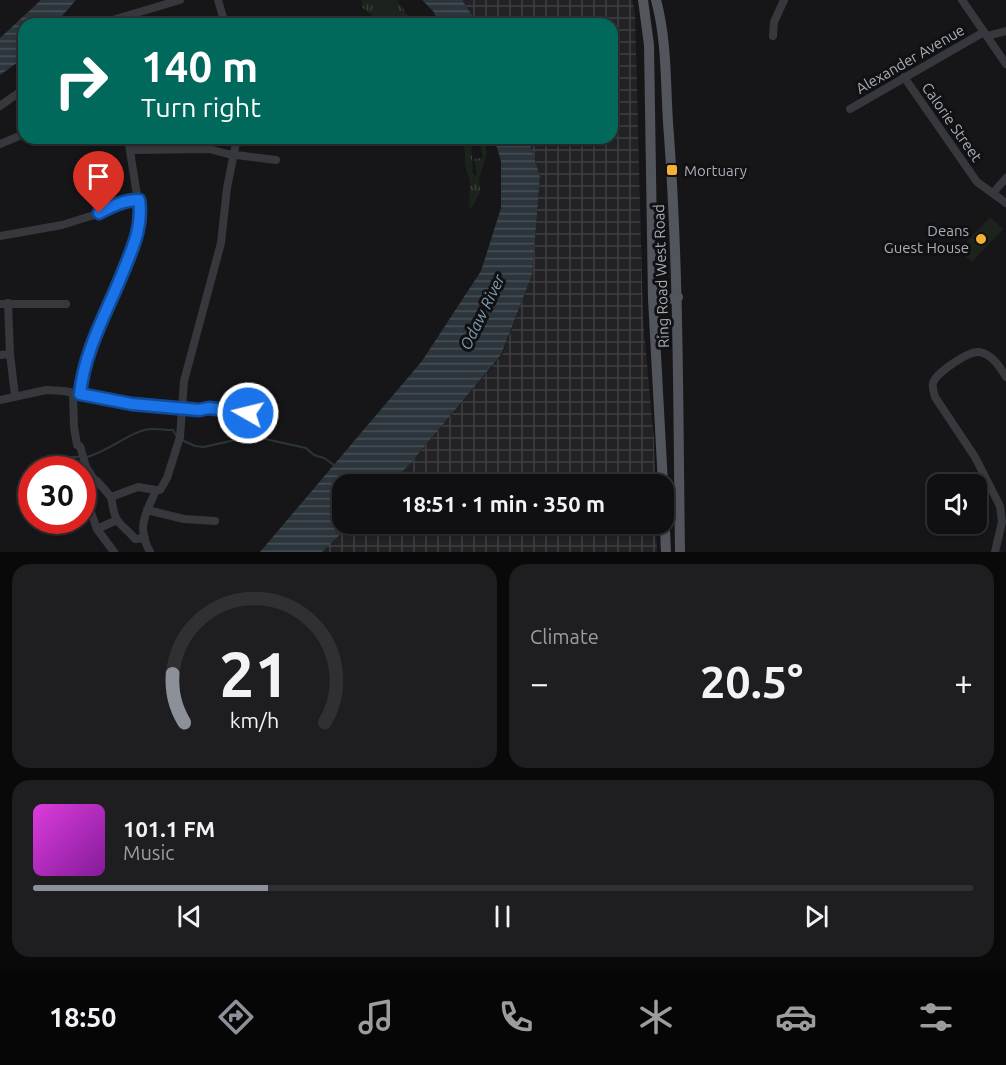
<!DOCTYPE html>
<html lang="en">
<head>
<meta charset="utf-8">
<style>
	body { margin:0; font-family:Ubuntu,sans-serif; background:#1e1e20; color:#f1f3f6; height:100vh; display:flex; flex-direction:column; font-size:22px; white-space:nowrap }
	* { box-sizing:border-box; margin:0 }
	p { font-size:20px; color:#9c9d9f }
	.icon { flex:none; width:33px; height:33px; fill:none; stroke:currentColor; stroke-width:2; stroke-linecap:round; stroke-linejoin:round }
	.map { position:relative; height:552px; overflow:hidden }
	.panel { display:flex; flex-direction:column; gap:12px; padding:12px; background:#09090a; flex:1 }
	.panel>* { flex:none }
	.hud { position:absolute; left:18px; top:18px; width:600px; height:126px; border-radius:18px; box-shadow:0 2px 4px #0004,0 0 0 2px #303032; background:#00695c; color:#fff; overflow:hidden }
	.fabs { position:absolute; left:927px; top:474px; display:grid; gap:12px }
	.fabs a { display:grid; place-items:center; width:60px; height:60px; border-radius:12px; background:#101012; box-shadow:0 2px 4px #0004,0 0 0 2px #303032; font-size:30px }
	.speed { position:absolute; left:18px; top:456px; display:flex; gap:12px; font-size:30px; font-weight:700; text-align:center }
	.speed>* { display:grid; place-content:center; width:78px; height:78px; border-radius:50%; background:#101012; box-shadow:0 2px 4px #0004,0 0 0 2px #303032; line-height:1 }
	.speed .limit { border:9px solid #d22; background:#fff; color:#111 }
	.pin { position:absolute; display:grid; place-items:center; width:51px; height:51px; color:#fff; margin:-62px -26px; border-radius:50% 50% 50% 0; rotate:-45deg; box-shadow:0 0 6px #0007 }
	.pin .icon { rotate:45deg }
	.me { position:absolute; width:66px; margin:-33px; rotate:278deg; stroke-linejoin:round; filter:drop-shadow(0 0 4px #0008) }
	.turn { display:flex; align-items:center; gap:21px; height:126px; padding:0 24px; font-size:27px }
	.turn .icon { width:78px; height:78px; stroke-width:2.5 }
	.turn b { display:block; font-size:42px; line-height:51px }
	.big { font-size:45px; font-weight:700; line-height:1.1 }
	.panel .card { flex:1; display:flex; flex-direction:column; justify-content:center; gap:9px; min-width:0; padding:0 21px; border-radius:18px; background:#1e1e20 }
	.panel .dial { align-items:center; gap:0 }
	.dial svg { height:156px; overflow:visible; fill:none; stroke:#303032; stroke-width:7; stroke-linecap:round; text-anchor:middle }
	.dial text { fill:#f1f3f6; stroke:none }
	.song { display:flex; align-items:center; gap:18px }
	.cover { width:72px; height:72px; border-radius:9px; background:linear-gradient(135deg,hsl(300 70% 55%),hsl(290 70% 35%)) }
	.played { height:6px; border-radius:3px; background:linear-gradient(90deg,#8c9099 25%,#303032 25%) }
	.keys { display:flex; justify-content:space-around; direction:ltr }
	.heat { display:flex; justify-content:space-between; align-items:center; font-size:33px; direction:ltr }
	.panel .tiles { flex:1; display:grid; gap:12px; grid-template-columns:1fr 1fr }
	.card:last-child { grid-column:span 2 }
	.trip { position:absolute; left:332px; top:474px; width:342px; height:60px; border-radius:18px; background:#101012; box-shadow:0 2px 4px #0004,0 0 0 2px #303032; font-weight:700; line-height:60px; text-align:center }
	.tab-bar { display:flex; height:96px; justify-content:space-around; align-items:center; background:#060607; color:#9c9d9f }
	.tab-bar .icon { width:42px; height:42px }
	.tab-bar .on { color:#8c9099 }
	.tab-bar b { font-size:27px; color:#f1f3f6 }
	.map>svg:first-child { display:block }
	.industrial { fill:url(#industrial-grid) }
	.grass { fill:url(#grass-tufts) }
	.garden { fill:#1c231d }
	.water { fill:url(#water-rules) }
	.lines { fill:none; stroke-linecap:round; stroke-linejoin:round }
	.stream { stroke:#2c353c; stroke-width:2 }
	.minor { stroke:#37383d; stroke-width:8 }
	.major { stroke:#53555c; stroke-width:10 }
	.route-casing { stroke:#114b97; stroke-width:15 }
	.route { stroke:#1a73e8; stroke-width:10 }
	.poi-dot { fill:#f2b134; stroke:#111113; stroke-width:2 }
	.labels { text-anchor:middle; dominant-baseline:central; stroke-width:6; stroke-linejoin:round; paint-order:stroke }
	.street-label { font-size:15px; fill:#a8adb8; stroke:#111113 }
	.poi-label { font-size:15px; fill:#a8adb8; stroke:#111113; text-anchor:start }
	.water-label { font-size:16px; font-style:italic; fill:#7f9bb3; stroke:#111113 }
</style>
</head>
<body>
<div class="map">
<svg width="1006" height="552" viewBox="0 0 1006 552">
	<defs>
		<pattern id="industrial-grid" width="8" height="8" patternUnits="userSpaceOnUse" patternTransform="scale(1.5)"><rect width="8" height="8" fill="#222225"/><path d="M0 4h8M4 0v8" fill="none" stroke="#3f3f43"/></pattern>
		<pattern id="grass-tufts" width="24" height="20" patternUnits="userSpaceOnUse" patternTransform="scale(1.5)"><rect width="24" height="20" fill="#1c231d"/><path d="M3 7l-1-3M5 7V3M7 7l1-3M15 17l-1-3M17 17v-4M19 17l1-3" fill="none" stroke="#3a403c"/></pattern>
		<pattern id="water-rules" width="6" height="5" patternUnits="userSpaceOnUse" patternTransform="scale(1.5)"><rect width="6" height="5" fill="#2c353c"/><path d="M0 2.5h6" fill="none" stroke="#485056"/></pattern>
	</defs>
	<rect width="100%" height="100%" fill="#161618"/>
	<g class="industrial">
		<path d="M462 0H632L635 12 643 320 654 440 655 484H390L409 465 502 355 532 275 540 177 528 138H612V24H478Z"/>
		<path d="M351 524H656L657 552H322Z"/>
	</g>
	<g class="grass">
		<path d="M361 0H397L414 24H377L374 17 362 7Z"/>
		<path d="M452 138H471L473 174 477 176 474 159 483 158 479 140V138H484L487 153 479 179 480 192 471 209 469 205 470 181 465 165V152L462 138 458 145Z"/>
	</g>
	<path class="garden" d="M990 217 1003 229 972 262 959 250Z"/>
	<g class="water">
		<path d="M41 0H76L55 24H24V58L0 75V38Z"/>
		<path d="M422 0H462L478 24H440L433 11Z"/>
		<path d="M494 138H528L540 177 532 275 501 355 409 465 390 484H342V524H351L322 552H260L422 361 481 271 501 208V161Z"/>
	</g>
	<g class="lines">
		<g class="stream">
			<path d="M182 440 195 446 204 447 252 436 306 448 314 455 324 458 334 465"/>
			<path d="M59 457H80"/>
			<path d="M86 457C107 453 134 428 153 429 159 429 166 430 173 430L177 437"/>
		</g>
		<g class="minor">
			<path d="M218 0 225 24"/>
			<path d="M962 0 1006 64"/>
			<path d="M99 24 180 0"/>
			<path d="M773 36 774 22 784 0"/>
			<path d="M987 36 1006 31"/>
			<path d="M904 77 977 182 1006 203"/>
			<path d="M0 106 24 89"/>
			<path d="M850 109 984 32"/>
			<path d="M0 144 24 134"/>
			<path d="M131 150 209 149 228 154 276 160"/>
			<path d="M993 193 1006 178"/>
			<path d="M0 236 62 225 94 215 115 204 129 200H139"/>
			<path d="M8 303 10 354 15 396"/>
			<path d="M0 304H66"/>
			<path d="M0 355 10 354"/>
			<path d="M73 394 74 427 77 445 80 446 86 467 95 481H97L111 497 138 487 156 490"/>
			<path d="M80 394 83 369 126 265 141 221 128 138"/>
			<path d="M0 400 46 390 64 391 132 404 199 409 209 408 248 413"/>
			<path d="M111 497C113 505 113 515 118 521 123 528 130 532 135 539L145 538"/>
			<path d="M89 507 97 529 117 520"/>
			<path d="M147 510 184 519 215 521"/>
			<path d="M97 529 114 552"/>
			<path d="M150 552C136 526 146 514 156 490H160L167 478 180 437 184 381 221 243 227 188 237 138"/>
			<path d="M995 552 1002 522 1000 506 975 457 935 397C934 392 932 388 933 383 936 373 968 351 979 352 992 354 1000 367 1006 377"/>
		</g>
		<g class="major">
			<path d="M643 0 649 45 653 299 663 484"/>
			<path d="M656 0C668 44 665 92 669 136 679 275 678 413 680 552"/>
			<path d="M653 299 665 300 678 297"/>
			<path d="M663 487 666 552"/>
		</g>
	</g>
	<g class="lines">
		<defs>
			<path id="route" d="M99 213C112 206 124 200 139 200 143 226 133 247 123 272 107 312 84 351 80 394L132 404 199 410 209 408 248 413"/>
		</defs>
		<use href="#route" class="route-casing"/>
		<use href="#route" class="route"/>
	</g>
	<g class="poi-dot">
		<rect x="666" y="164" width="12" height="12" rx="3"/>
		<circle cx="981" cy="239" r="6"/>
	</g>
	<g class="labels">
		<g class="street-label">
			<text transform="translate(910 59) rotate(-30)">Alexander Avenue</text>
			<text transform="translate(952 122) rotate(55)">Calorie Street</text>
			<text transform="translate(661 276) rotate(-92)">Ring Road West Road</text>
		</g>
		<g class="poi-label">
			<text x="684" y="170">Mortuary</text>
			<text x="969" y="230" text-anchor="end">Deans<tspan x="969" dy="17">Guest House</tspan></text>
		</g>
		<g class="water-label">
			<text transform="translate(482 312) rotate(-64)">Odaw River</text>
		</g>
	</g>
</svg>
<div class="fabs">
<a><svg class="icon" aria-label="sound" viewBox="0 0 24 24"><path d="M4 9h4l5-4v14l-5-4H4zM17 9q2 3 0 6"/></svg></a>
</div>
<div class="speed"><div class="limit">30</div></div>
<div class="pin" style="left:99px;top:213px;background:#d93025"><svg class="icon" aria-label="arrive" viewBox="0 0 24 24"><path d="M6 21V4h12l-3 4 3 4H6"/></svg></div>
<svg class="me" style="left:248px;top:413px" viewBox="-20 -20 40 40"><circle r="17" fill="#1a73e8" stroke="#fff" stroke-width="3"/><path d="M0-11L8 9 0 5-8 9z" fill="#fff"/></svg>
<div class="trip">18:51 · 1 min · 350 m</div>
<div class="hud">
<div class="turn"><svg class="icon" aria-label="right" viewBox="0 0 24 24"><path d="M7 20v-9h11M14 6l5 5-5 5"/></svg><div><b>140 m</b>Turn right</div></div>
</div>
</div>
<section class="panel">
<div class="tiles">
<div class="card dial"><svg viewBox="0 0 100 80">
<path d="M14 69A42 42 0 1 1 86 69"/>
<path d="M14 69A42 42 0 0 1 8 44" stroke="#8c9099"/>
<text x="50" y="56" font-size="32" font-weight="700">21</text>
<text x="50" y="72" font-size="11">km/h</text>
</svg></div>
<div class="card"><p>Climate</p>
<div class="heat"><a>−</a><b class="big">20.5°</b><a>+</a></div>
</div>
<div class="card">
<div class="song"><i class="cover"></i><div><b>101.1 FM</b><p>Music</p></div></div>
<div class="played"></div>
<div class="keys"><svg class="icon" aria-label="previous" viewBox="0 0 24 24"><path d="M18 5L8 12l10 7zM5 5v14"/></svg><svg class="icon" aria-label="pause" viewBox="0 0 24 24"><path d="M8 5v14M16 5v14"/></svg><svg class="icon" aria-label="next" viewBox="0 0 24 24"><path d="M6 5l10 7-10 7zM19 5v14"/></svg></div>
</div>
</div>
</section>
<nav class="tab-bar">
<b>18:50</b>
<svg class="icon on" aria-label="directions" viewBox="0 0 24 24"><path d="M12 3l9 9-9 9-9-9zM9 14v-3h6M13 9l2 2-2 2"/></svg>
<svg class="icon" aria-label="music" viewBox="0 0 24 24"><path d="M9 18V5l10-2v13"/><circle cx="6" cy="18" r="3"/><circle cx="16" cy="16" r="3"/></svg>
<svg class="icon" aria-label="phone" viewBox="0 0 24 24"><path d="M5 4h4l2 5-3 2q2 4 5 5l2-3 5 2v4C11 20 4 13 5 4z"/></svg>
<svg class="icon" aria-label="climate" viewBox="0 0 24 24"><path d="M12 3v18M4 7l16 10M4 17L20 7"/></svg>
<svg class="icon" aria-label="car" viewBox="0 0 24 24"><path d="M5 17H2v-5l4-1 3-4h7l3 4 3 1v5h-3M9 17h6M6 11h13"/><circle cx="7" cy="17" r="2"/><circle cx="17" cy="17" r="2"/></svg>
<svg class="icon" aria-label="filters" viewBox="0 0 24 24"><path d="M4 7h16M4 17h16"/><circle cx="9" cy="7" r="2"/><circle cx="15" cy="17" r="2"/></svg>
</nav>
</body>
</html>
